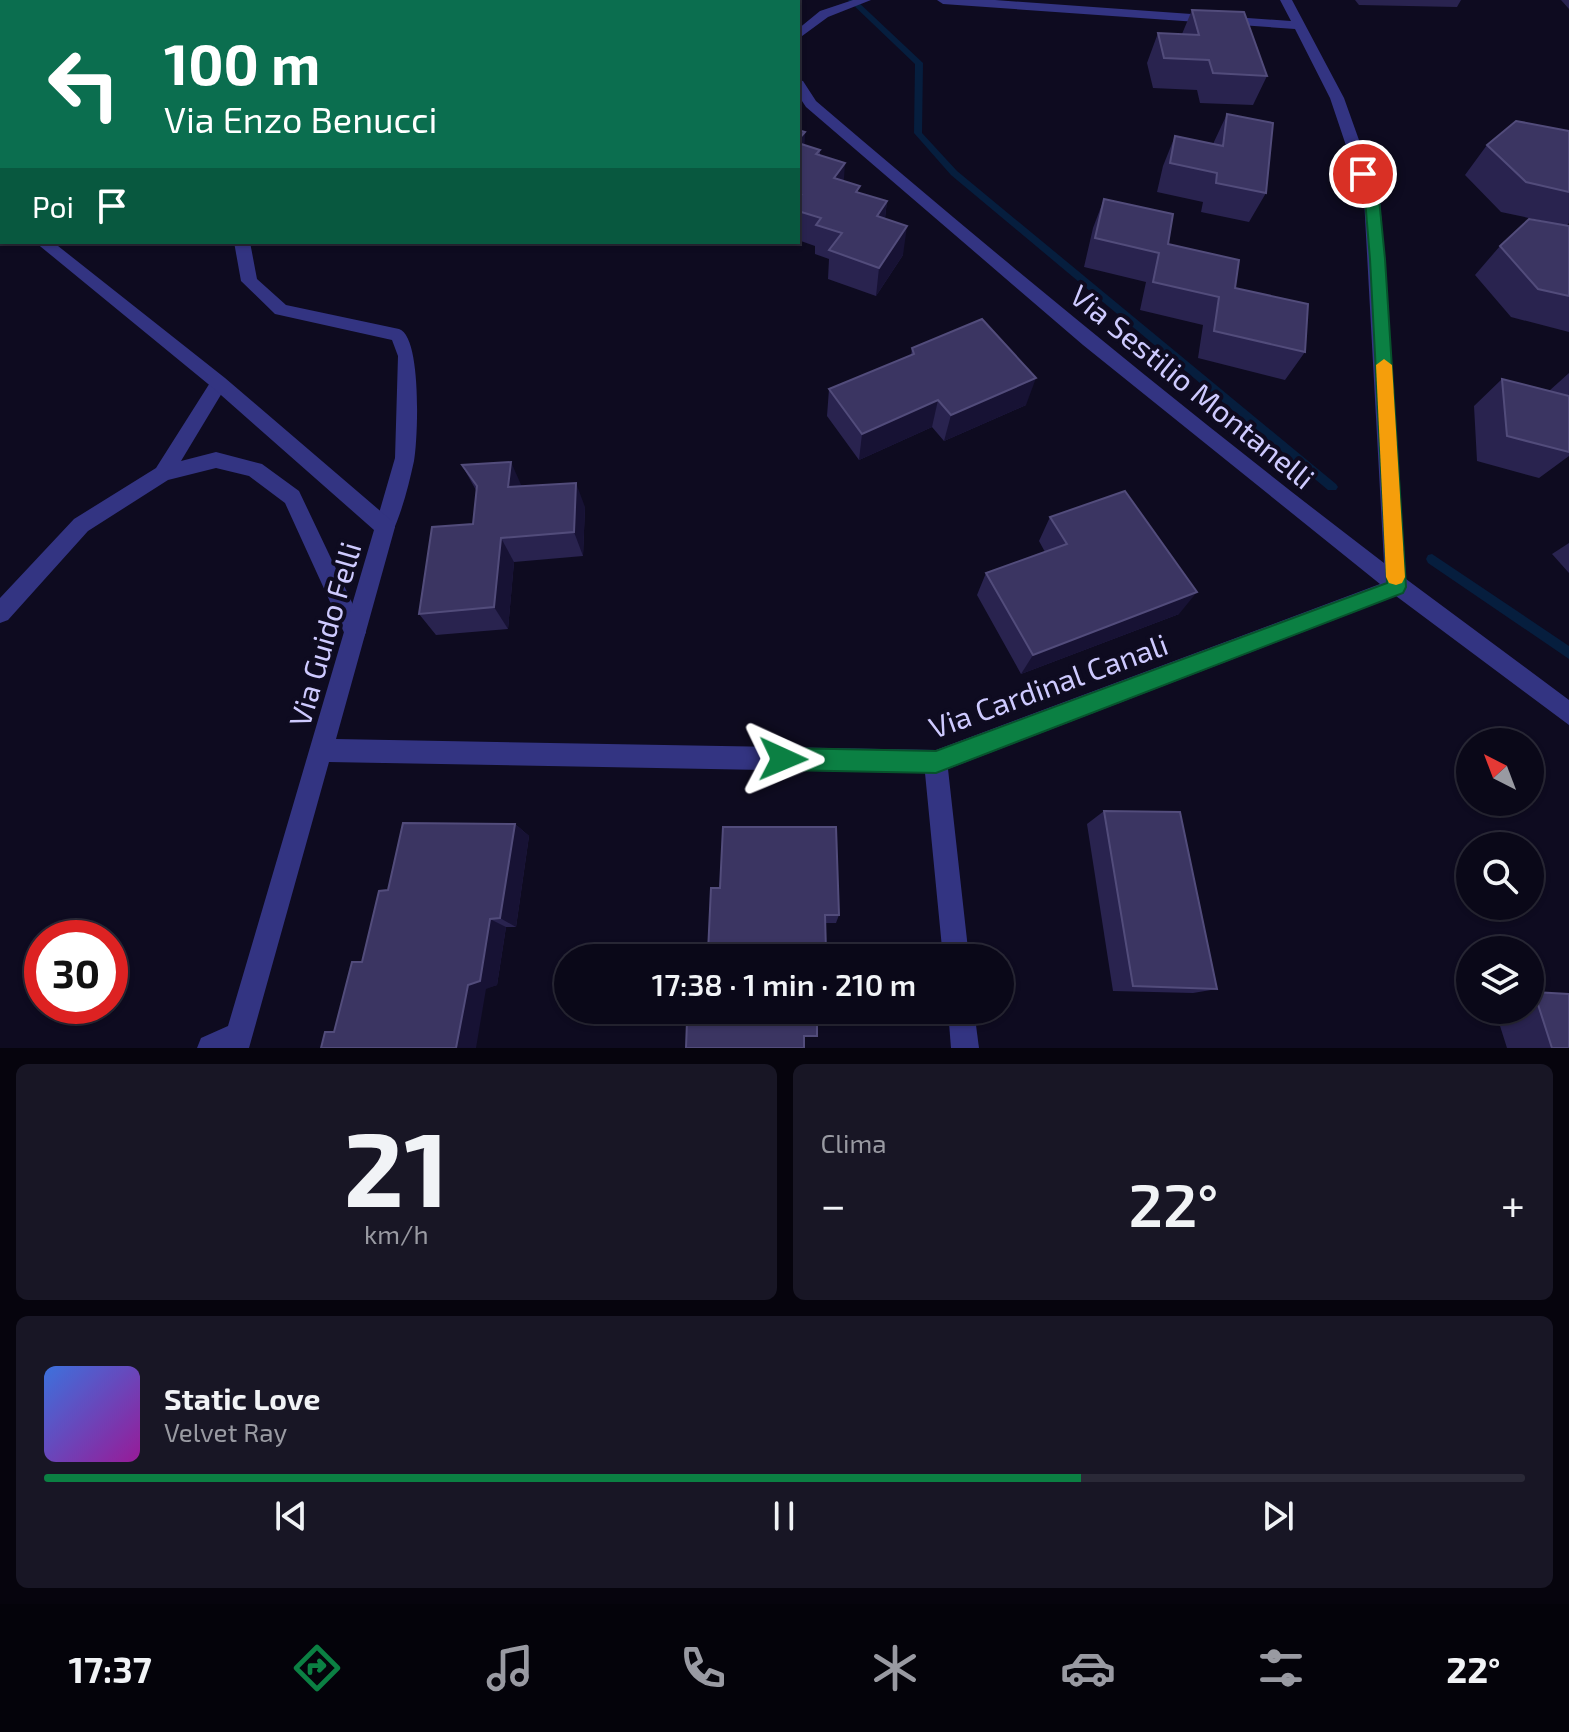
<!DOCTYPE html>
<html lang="it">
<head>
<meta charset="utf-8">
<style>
	body { margin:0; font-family:"Exo 2",sans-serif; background:#181625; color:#f1f3f6; height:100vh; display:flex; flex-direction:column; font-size:30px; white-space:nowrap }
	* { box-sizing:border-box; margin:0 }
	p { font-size:26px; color:#999aa2 }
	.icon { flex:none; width:44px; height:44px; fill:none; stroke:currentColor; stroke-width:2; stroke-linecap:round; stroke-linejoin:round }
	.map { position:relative; height:1048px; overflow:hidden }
	.panel { display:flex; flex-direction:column; gap:16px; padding:16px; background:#06040d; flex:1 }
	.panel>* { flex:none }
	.hud { position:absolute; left:0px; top:0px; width:800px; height:244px; box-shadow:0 2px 6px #0004,0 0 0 2px #2a2937; background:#0b6e4f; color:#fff; overflow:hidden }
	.needle { width:52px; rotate:318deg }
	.tools { position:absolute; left:1456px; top:728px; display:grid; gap:16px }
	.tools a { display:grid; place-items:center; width:88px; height:88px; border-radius:50%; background:#0a0818; box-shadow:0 2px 6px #0004,0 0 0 2px #2a2937; font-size:40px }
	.speed { position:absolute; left:24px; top:920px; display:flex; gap:16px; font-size:40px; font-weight:700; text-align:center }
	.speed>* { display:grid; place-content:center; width:104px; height:104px; border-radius:50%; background:#0a0818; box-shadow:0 2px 6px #0004,0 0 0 2px #2a2937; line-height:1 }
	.speed .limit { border:12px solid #d22; background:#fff; color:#111 }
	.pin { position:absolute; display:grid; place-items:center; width:68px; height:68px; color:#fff; margin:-34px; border:4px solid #fff; border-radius:50%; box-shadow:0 2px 8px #0007 }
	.me { position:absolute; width:88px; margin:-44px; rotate:91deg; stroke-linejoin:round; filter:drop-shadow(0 0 6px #0008) }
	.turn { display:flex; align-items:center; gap:28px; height:168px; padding:0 32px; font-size:36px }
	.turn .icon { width:104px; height:104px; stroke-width:2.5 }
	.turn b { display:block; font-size:56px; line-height:68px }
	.then { display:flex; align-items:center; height:76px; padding:0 32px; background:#0003; gap:16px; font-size:30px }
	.big { font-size:60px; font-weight:600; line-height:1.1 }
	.panel .widget { flex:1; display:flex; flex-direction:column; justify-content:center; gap:12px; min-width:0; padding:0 28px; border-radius:12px; background:#181625 }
	.panel .dial { align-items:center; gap:0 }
	.dial b { font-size:104px; line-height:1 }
	.song { display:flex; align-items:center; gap:24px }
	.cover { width:96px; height:96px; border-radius:12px; background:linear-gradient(135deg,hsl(220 70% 55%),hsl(300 70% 35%)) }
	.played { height:8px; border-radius:4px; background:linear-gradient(90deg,#0b8043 70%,#2a2937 70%) }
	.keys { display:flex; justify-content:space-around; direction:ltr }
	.heat { display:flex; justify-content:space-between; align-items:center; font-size:44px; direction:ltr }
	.panel .tiles { flex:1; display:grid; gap:16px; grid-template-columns:1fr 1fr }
	.widget:last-child { grid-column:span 2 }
	.trip { position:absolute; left:554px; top:944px; width:460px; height:80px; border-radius:40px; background:#0a0818; box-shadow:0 2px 6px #0004,0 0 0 2px #2a2937; font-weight:600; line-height:80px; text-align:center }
	.tab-bar { display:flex; height:128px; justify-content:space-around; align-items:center; background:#04030a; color:#999aa2 }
	.tab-bar .icon { width:56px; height:56px }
	.tab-bar .current { color:#0b8043 }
	.tab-bar b { font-size:36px; color:#f1f3f6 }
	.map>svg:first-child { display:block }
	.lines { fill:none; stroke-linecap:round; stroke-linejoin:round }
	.stream { fill:#061e3e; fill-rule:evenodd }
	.lane { fill:#333482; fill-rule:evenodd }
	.street { fill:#333482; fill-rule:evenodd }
	.wall { fill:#29234f }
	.shaded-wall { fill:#171234 }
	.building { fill:#3b3562; stroke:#524c7b; stroke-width:2 }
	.route { fill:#0b8043; stroke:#07532c; stroke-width:2 }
	.slow { fill:#f59e0b }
	.labels { text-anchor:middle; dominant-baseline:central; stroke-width:8; stroke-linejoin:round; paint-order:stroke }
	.street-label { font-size:30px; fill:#cecaff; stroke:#0e0b20 }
</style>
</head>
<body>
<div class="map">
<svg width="1569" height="1048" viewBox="0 0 1569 1048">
	<rect width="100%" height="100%" fill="#0e0b20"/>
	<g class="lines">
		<g class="stream">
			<path d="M848 0H856L923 63 922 133 957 171 1336 484 1338 487 1336 490H1328L951 175 914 133 915 64Z"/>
			<path d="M1432 554 1569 646V659L1428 563 1426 559 1428 555Z"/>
		</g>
		<g class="lane">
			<path d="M452 0H465L466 2H453Z"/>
			<path d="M234 242H250L257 279 286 305 399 329C422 336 418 439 414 461 409 484 402 512 392 533L385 536 378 533 375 527 395 458 398 356 392 340 275 314 241 281Z"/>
			<path d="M219 376 228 383 181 461 216 452 262 464 299 491 366 632 363 639 355 642 347 639 285 503 249 476 216 468 168 480 88 531 8 620 0 623V598L74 519 156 468 213 378Z"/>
		</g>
		<g class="street">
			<path d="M853 0H871L828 17 798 39V29L820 11Z"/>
			<path d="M937 0H995L1291 21 1280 0H1292L1344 98 1380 199 1406 579 1569 700V725L1396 596 948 769 969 958H943L925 773 329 762 249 1048H197L201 1038 228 1026 374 530 213 388 35 242H53L225 378 392 521 395 527 336 739 936 750 1380 584 1083 345 806 107 798 95V80L803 81 816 101C1002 260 1190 415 1384 563L1364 199 1330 98 1295 29 943 4Z"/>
			<rect x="0" y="210" width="2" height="11"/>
			<path d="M948 1010H974L979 1048H951Z"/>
		</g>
	</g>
	<g class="wall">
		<path d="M1355 0H1461L1457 7 1359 5Z"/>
		<path d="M1561 0H1569V9Z"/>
		<path d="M1192 10 1267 76 1253 105 1200 103 1197 90 1153 88 1147 63 1158 33 1182 34Z"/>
		<path d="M1227 114 1266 193 1249 222 1201 212 1203 202 1157 192 1163 166 1175 136 1213 144Z"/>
		<path d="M798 130 804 145 820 150V155L843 181 860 193 887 201 885 218 903 255 876 296 828 279 829 259 815 254V246L798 240Z"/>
		<path d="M1569 131V223L1566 226H1569V332L1511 317 1475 275 1500 246 1543 221 1501 212 1465 175 1487 145Z"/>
		<path d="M1104 199 1168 244 1235 288 1305 352 1285 380 1198 358 1203 325 1140 310 1146 282 1084 267 1093 228Z"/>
		<path d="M912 348 1026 405 944 441 932 427 859 460 827 416 829 389 911 355Z"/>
		<path d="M1569 373V456L1539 478 1477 461 1474 406 1502 379 1549 391Z"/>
		<path d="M462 465 585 507 583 556 514 562 508 629 436 635 419 614 473 524 477 492Z"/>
		<path d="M1050 517 1179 614 1021 674 977 595 986 573 1045 552 1039 541Z"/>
		<path d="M1569 543V573L1552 554Z"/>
		<path d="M1104 811 1217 989 1193 993 1113 991 1087 824Z"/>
		<path d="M515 824 529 836 516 927H506L497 985 334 1032 362 962 388 890Z"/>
		<path d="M720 888 839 915 836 923H826V952L824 958H700L708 952Z"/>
		<path d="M1534 992 1569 1048H1507L1495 1010H1530V993Z"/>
	</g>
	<g class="shaded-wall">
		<path d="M805 132 804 161 798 169V140Z"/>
		<path d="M845 163 843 193 834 178Z"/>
		<path d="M887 201 883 231 877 216Z"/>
		<path d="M907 226 903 255 876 296 879 268Z"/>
		<path d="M1036 378 1026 405 944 441 951 415Z"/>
		<path d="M938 400 932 427 859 460 862 434Z"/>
		<path d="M511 462 522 487H508Z"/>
		<path d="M576 483 585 507 583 556 574 532Z"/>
		<path d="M501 538 514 562 508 629 494 607Z"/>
		<path d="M1197 592 1179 614 1021 674 1033 655Z"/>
		<path d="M515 824 529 836 516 927 500 918Z"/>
		<path d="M490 919 506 927 497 985 486 989 476 1048H456L468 985Z"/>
	</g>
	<g class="building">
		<path d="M1192 10 1244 12 1267 76 1213 73 1209 60 1164 58 1158 33 1199 35Z"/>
		<path d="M1227 114 1273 123 1266 193 1216 183 1217 173 1170 163 1175 136 1223 146Z"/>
		<path d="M1516 121 1569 131V192L1526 182 1487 145Z"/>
		<path d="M798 130 805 132 798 140Z"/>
		<path d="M798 143 820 150 816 154 845 163 834 178 860 186 856 192 887 201 877 216 907 226 879 268 829 250 842 233 816 225 821 218 798 211V198L801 195 798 194Z"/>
		<path d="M1104 199 1173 214 1168 244 1239 260 1235 288 1308 304 1305 352 1214 331 1219 297 1153 282 1159 253 1095 238Z"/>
		<path d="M1529 219 1569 226V296L1538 289 1500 246Z"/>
		<path d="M982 319 1036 378 951 415 938 400 862 434 829 389 914 354 912 348Z"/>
		<path d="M1502 379 1569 396V452L1507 436Z"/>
		<path d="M511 462 508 487 576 483 574 532 501 538 494 607 419 614 432 527 473 524 477 486 462 465Z"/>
		<path d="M1125 491 1197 592 1033 655 986 573 1067 544 1050 517Z"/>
		<path d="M1104 811 1180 812 1217 989 1133 986Z"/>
		<path d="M403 823 515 824 500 918 490 919 480 981 468 985 456 1048H321L325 1032H334L352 962H362L379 891 388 890Z"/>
		<path d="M723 827H836L839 915H825L826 952H816V958H700V953L708 952 711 888H720Z"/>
		<path d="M1534 992 1569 994V1048H1552Z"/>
		<path d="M697 1010H817V1036H804V1048H686L687 1021 697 1022Z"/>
	</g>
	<path class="route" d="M1363 169 1370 174 1379 199 1385 259 1406 587 1403 593 936 773 783 770 775 766 772 759 775 752 783 748 936 751 1387 583 1370 259 1365 199 1356 174Z"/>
	<path class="slow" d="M1384 359 1392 365 1405 577 1402 583 1396 585 1389 583 1386 577 1376 365Z"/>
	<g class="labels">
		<g class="street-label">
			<text transform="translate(1193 386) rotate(39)">Via Sestilio Montanelli</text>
			<text transform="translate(324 634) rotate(-74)">Via Guido Felli</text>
			<text transform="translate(1048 685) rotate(-20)">Via Cardinal Canali</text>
		</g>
	</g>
</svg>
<div class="tools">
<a><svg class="needle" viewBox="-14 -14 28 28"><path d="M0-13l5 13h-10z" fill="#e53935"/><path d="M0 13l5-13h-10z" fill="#999aa2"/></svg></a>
<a><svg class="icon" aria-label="search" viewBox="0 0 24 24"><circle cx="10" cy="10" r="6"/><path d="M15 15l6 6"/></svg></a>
<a><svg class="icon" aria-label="layers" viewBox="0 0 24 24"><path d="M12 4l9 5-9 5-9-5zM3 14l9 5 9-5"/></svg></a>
</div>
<div class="speed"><div class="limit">30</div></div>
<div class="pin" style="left:1363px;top:174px;background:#d93025"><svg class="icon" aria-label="arrive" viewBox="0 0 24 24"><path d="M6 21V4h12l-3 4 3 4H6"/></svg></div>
<svg class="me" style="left:783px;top:759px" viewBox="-20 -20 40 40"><path d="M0-17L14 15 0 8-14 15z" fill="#0b8043" stroke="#fff" stroke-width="4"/></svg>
<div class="trip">17:38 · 1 min · 210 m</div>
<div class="hud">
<div class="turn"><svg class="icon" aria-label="left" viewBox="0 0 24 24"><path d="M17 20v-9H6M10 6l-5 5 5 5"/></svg><div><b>100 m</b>Via Enzo Benucci</div></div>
<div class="then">Poi<svg class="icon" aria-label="arrive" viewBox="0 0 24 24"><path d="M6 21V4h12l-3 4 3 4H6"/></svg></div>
</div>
</div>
<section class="panel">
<div class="tiles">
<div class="widget dial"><b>21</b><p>km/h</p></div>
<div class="widget"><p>Clima</p>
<div class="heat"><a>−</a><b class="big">22°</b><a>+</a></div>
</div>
<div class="widget">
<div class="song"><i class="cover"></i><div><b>Static Love</b><p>Velvet Ray</p></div></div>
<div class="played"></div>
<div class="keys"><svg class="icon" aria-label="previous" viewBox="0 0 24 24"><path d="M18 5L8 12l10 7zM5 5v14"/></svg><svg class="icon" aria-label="pause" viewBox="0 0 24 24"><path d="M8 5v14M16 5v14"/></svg><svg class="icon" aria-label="next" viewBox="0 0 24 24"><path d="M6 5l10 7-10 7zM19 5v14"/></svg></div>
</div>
</div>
</section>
<nav class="tab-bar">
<b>17:37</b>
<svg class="icon current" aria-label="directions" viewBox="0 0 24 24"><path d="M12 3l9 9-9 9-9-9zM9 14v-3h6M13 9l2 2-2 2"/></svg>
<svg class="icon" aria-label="music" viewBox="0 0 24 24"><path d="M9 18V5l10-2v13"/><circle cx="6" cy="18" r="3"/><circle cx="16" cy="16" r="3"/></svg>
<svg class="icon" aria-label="phone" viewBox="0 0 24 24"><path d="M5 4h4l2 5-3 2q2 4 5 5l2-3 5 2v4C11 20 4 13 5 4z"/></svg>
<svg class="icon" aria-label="climate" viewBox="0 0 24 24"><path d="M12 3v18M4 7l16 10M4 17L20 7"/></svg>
<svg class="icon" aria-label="car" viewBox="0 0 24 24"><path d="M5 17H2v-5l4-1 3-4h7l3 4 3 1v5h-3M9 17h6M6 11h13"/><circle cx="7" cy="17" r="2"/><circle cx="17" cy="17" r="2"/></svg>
<svg class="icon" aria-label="filters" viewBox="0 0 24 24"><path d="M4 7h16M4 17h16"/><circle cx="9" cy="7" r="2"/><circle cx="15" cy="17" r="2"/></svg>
<b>22°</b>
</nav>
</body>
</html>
